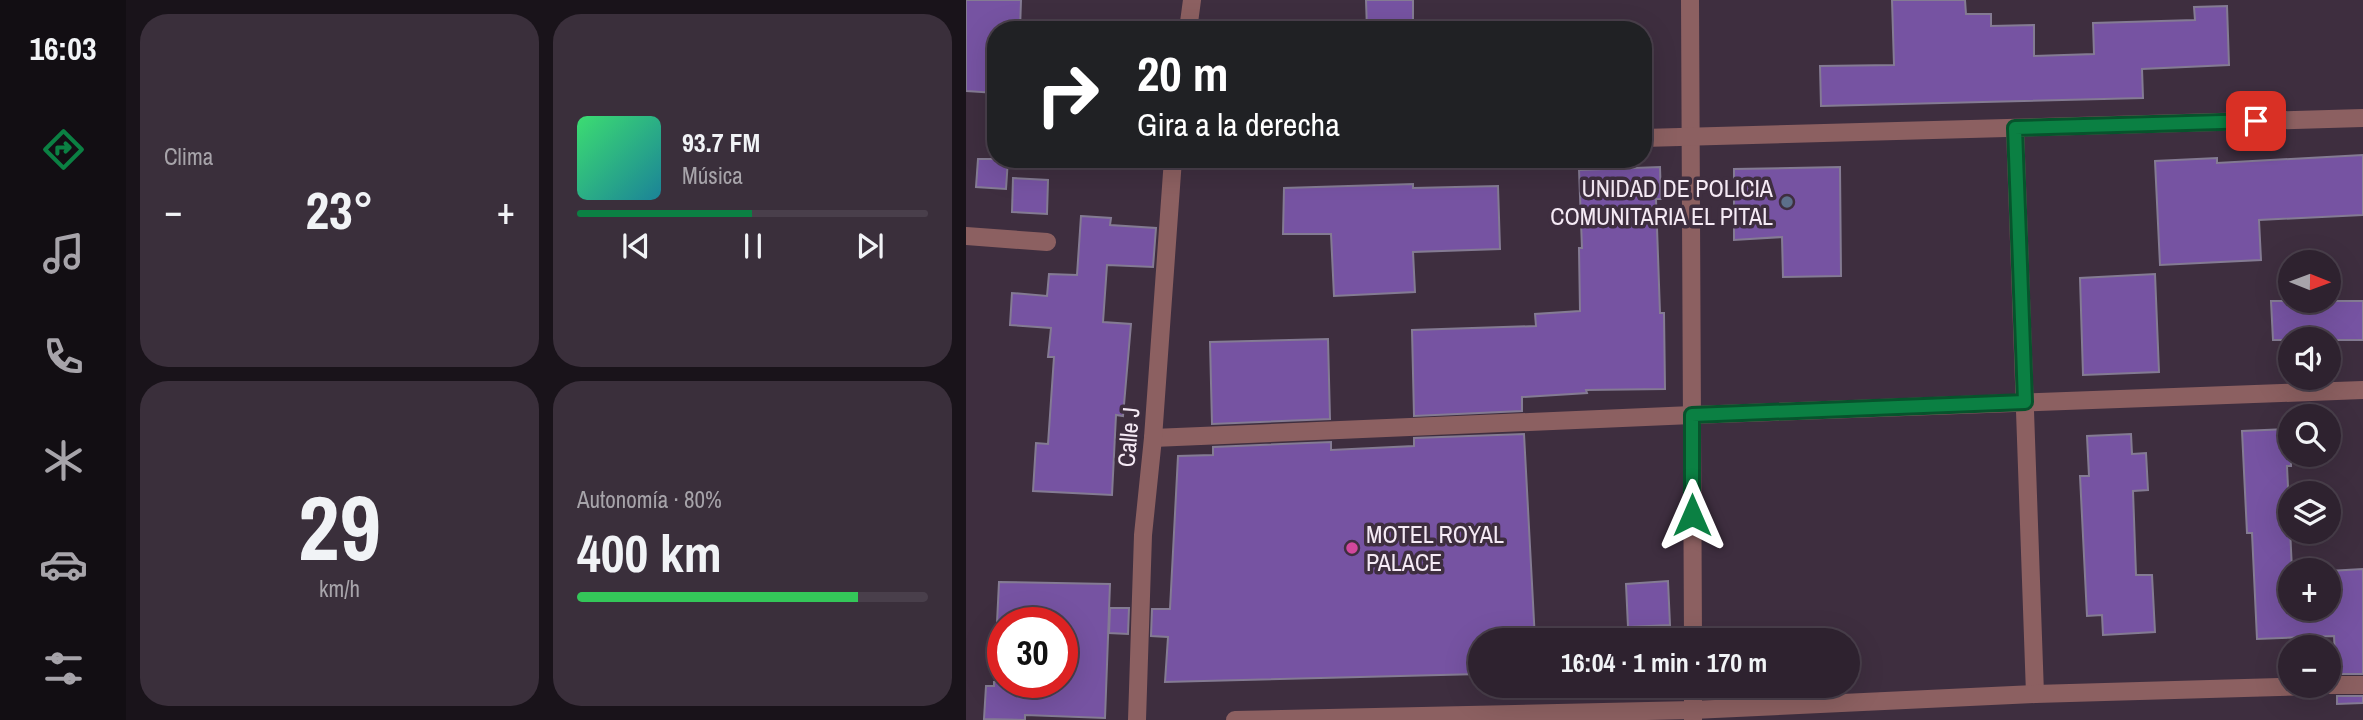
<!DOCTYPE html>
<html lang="es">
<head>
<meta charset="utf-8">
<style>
	body { margin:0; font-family:"Archivo Narrow",sans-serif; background:#3a2f3b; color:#f1f3f6; height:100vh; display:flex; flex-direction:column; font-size:26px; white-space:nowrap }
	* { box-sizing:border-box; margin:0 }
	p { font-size:23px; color:#a7a4aa }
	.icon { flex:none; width:38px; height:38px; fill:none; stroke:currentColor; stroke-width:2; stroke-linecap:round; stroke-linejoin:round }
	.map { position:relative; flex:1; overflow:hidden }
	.details { display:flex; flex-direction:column; gap:14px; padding:14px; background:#19131a; width:840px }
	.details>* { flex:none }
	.top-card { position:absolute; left:21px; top:21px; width:665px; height:147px; border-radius:28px; box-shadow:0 7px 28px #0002,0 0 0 2px #493f4b; background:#202124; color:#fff; overflow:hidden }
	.needle { width:46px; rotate:91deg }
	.fabs { position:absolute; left:1312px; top:250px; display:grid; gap:14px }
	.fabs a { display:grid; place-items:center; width:63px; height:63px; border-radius:50%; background:#2e222f; box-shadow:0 7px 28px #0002,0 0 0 2px #493f4b; font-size:35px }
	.speed { position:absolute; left:21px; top:607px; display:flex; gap:14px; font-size:35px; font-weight:700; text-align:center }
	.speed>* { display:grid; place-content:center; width:91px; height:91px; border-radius:50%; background:#2e222f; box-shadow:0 7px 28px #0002,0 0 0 2px #493f4b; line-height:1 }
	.speed .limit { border:10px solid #d22; background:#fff; color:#111 }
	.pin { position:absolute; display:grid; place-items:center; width:60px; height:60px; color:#fff; margin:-30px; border-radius:14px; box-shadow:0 4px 10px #0006 }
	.me { position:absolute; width:77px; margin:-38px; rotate:0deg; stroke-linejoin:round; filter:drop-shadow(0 0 5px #0008) }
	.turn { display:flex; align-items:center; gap:24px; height:147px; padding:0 35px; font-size:32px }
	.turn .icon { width:91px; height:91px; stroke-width:2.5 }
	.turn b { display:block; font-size:49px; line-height:60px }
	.big { font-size:52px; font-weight:700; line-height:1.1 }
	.details .card { flex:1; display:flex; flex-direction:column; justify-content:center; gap:10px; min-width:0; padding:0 24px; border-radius:28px; background:#3a2f3b }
	.details .dial { align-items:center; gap:0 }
	.dial b { font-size:91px; line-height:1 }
	.song { display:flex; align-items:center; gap:21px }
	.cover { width:84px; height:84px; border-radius:10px; background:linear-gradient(135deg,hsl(140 70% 55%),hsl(190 70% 35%)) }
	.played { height:7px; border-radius:4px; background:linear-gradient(90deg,#0b8043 50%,#493f4b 50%) }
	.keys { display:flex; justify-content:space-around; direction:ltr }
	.heat { display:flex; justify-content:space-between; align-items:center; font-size:38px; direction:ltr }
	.charge { height:10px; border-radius:5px; background:linear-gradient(90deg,#34c759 80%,#493f4b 0) }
	.details .tiles { flex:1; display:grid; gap:14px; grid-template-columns:repeat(2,1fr) }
	.trip { position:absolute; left:502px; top:628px; width:392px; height:70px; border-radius:35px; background:#2e222f; box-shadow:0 7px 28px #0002,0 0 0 2px #493f4b; font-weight:700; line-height:70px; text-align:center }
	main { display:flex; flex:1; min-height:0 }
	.tab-bar { display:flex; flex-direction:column; width:126px; justify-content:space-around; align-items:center; background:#120e13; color:#a7a4aa }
	.tab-bar .icon { width:49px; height:49px }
	.tab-bar .selected { color:#0b8043 }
	.tab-bar b { font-size:32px; color:#f1f3f6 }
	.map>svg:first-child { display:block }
	.building { fill:#7653a2; stroke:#847b93; stroke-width:2 }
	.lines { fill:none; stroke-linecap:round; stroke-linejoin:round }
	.minor { stroke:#8c6061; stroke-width:18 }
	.route-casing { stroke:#07532c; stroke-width:18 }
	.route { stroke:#0b8043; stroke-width:12 }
	.service-dot { fill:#5c6f8a; stroke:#3e2e3f; stroke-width:2.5 }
	.hotel-dot { fill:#d1479c; stroke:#3e2e3f; stroke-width:2.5 }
	.labels { text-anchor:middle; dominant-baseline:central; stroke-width:7; stroke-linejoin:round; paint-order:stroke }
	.poi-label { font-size:24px; fill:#f5eaf5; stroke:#3e2e3f; text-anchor:end }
	.street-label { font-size:24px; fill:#f5eaf5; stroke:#3e2e3f }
</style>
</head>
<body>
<main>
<nav class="tab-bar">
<b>16:03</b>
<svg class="icon selected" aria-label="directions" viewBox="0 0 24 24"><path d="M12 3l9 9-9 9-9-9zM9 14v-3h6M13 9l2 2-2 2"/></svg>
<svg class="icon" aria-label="music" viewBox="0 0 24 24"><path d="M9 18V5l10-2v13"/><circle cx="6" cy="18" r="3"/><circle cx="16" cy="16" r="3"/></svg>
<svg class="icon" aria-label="phone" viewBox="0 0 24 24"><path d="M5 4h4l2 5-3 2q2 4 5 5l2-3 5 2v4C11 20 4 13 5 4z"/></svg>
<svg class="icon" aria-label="climate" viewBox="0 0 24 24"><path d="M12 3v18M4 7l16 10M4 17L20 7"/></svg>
<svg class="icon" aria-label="car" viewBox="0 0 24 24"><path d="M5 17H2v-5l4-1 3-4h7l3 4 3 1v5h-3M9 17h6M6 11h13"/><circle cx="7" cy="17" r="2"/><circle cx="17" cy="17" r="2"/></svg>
<svg class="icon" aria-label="filters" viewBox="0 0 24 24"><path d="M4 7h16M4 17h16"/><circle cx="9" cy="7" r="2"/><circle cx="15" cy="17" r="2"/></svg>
</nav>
<section class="details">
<div class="tiles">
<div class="card"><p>Clima</p>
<div class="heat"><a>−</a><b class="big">23°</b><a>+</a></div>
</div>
<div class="card">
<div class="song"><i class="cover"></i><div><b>93.7 FM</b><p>Música</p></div></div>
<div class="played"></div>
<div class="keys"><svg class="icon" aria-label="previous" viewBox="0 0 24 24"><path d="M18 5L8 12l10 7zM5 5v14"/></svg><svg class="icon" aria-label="pause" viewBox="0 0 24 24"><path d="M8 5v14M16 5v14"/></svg><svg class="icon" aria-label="next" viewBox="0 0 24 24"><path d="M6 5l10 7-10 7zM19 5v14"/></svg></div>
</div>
<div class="card dial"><b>29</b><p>km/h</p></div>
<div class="card"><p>Autonomía · 80%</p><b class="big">400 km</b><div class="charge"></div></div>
</div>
</section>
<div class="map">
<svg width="1397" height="720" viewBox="0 0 1397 720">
	<rect width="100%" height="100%" fill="#3e2e3f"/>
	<g class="building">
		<path d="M0 0H55L54 30H30V93L0 91Z"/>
		<path d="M400 0H447V30H401Z"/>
		<path d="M926 0H999L1000 14H1025V26L1068 25V56L1128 54 1127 23 1229 20 1228 7 1261 6 1263 65 1176 69 1177 98 855 106 854 66 928 65Z"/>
		<path d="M1397 155V215L1293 220 1295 260 1194 265 1189 161 1251 158V163Z"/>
		<path d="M12 159H42L40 189 10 187Z"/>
		<path d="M694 167 695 199H690L694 313H698L699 389 620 390 621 393 556 397V411L448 416 446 330 570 326 569 314 614 311 613 248H616L613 170Z"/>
		<path d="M874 167 875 276 817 277 816 237 768 240V169Z"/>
		<path d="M47 178 82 180 81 214 46 212Z"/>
		<path d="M447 184V188L532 186 534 249 447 252 449 292 368 296 365 234H317L318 188Z"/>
		<path d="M115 216 145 218 144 225 190 228 187 267 141 265 137 322 165 324 157 416 150 415 146 495 67 491 70 443 82 444 88 357H82L85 328 44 325 46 293 81 296 83 274 111 275Z"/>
		<path d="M1189 274 1193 372 1117 375 1114 278Z"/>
		<path d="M1305 301H1397V340H1307Z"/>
		<path d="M362 339 364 419 246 424 244 342Z"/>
		<path d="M1325 429V466H1321L1326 570 1325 609H1363V571L1397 569V674H1370L1368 636 1291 639 1286 533H1281L1276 431Z"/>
		<path d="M558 434 569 640H514V674L199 682 202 637 185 636 186 609H204L212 456 247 455V447L365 442V450L448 446V438Z"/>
		<path d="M1165 434 1166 454 1180 453 1182 490 1167 491 1170 575H1186L1189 632 1137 635 1136 615 1121 616 1114 476H1123L1121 436Z"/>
		<path d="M702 581 704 625 662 627 660 584Z"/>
		<path d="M33 582 144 584 139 718 59 715V720L18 719 20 686H28V682H96V623H31Z"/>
		<path d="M144 608H163L162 634 143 633Z"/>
		<path d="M1371 696H1397V703L1371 704Z"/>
	</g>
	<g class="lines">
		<g class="minor">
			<path d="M724 0 727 640"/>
			<path d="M222 30 226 0"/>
			<path d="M1049 128 1069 694"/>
			<path d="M677 138 1397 118"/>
			<path d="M0 236 81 242"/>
			<path d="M187 438 726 415 1397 390"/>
			<path d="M1363 685H1397"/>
			<path d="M727 686V720"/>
			<path d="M171 720 177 535 187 438 207 159"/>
			<path d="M269 720 727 710 1069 694 1344 686"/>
		</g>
	</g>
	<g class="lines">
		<defs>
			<path id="route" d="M726 515V415L1059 402 1049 128 1290 121"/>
		</defs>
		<use href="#route" class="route-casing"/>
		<use href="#route" class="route"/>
	</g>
	<circle class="service-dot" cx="821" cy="202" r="7"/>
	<circle class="hotel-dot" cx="386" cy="548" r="7"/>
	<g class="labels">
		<g class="poi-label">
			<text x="807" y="188">UNIDAD DE POLICIA<tspan x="807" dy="28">COMUNITARIA EL PITAL</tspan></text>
			<text x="400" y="534" text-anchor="start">MOTEL ROYAL<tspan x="400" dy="28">PALACE</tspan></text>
		</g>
		<g class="street-label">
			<text transform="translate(162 437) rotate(-85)">Calle J</text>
		</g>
	</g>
</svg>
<div class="fabs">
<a><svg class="needle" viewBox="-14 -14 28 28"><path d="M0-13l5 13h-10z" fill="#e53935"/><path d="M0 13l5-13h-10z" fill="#a7a4aa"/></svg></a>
<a><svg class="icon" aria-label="sound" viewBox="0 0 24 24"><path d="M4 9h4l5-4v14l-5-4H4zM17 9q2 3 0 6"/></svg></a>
<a><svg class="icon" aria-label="search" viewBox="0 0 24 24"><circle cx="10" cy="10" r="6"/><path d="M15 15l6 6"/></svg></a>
<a><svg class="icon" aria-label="layers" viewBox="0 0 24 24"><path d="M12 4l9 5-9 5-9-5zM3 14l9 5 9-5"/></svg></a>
<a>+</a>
<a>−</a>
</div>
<div class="speed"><div class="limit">30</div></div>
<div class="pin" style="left:1290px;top:121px;background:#d93025"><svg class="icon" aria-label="arrive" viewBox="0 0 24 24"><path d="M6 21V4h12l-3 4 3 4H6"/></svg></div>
<svg class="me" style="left:726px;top:515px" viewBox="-20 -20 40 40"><path d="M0-17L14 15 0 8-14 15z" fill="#0b8043" stroke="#fff" stroke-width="4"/></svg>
<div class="trip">16:04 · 1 min · 170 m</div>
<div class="top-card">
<div class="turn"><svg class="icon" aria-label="right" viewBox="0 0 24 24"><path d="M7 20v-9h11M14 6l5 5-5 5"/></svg><div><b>20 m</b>Gira a la derecha</div></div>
</div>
</div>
</main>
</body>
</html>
